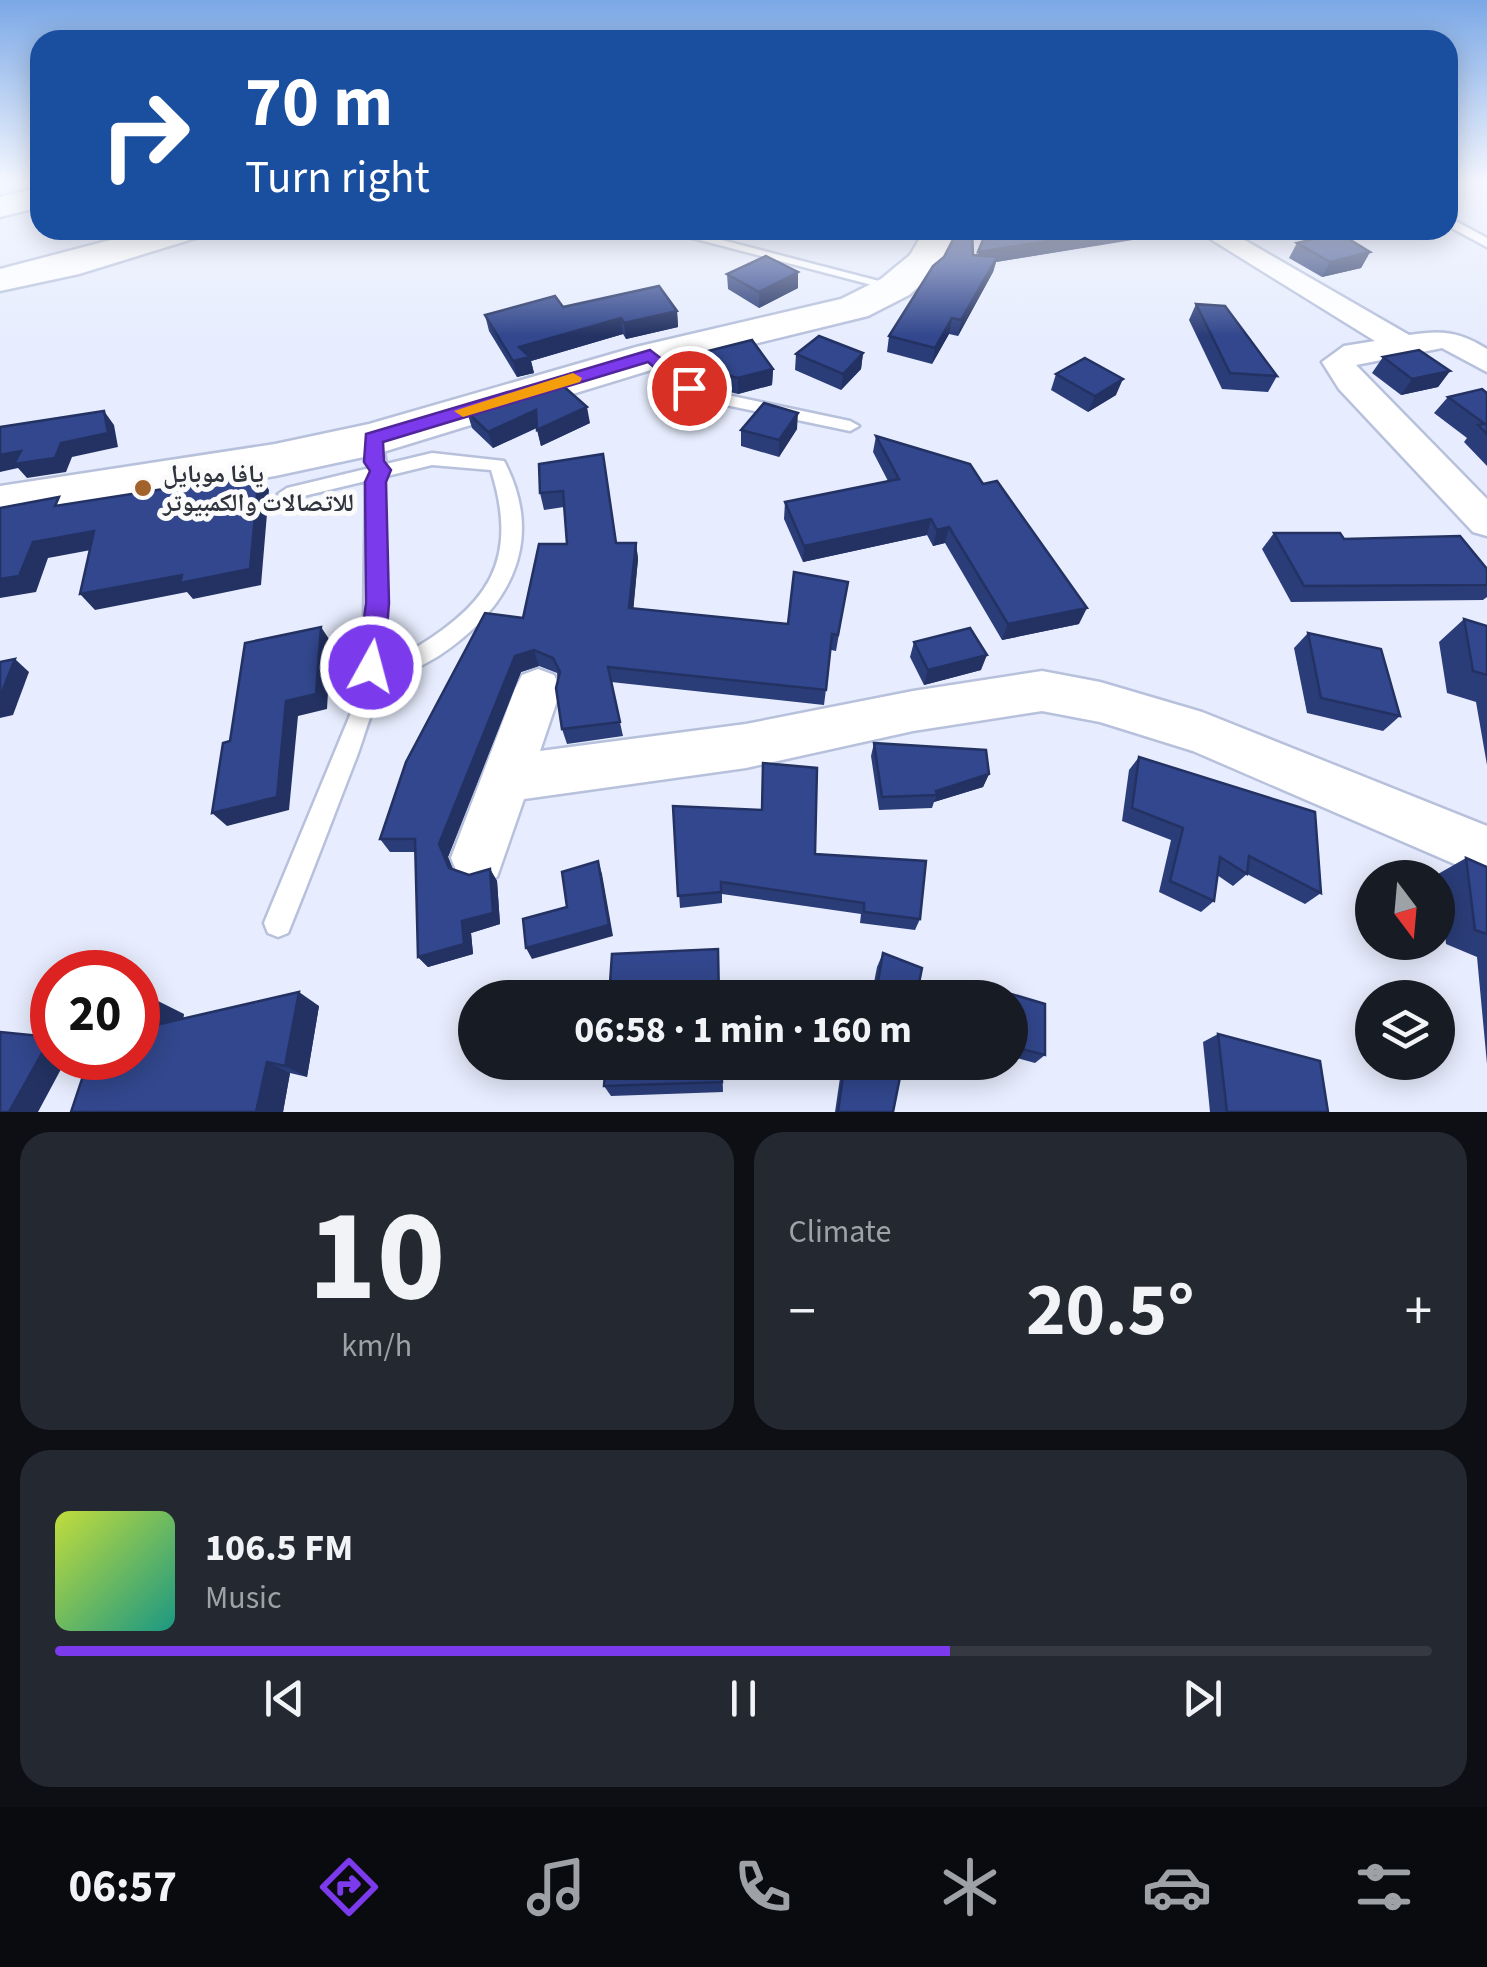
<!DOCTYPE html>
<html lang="en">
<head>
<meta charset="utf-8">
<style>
	body { margin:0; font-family:"Source Sans 3","Noto Naskh Arabic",sans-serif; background:#242831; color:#f1f3f6; height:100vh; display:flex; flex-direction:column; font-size:38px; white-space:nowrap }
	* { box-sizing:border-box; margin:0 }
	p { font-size:32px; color:#9ea1a6 }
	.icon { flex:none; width:55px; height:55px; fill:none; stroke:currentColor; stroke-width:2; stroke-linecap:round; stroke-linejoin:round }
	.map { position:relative; height:1112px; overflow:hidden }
	.details { display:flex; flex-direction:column; gap:20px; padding:20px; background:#0d0f14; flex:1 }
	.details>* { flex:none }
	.hud { position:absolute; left:30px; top:30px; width:1428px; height:210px; border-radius:30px; box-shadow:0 5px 25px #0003; background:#1a4fa0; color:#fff; overflow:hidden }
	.needle { width:65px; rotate:164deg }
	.fabs { position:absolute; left:1355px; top:860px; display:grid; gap:20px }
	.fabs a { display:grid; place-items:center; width:100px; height:100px; border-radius:50%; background:#171b24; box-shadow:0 5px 25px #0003; font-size:50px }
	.speed { position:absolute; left:30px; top:950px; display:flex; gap:20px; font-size:50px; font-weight:700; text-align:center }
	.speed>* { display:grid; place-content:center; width:130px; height:130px; border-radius:50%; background:#171b24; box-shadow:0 5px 25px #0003; line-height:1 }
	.speed .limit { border:15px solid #d22; background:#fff; color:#111 }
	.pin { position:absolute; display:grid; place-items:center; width:85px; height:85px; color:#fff; margin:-42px; border:5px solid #fff; border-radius:50%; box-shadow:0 2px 10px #0007 }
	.me { position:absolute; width:110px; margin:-55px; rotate:7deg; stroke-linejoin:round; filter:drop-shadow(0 0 8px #0008) }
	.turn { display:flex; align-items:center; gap:35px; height:210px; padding:0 50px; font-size:45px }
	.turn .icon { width:130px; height:130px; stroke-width:2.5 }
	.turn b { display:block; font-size:70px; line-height:85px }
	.big { font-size:75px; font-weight:700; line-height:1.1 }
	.details .card { flex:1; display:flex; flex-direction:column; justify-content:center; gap:15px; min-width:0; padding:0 35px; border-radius:30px; background:#242831 }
	.details .dial { align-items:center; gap:0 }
	.dial b { font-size:130px; line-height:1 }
	.song { display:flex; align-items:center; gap:30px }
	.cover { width:120px; height:120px; border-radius:15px; background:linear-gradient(135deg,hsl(70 70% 55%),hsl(170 70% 35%)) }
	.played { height:10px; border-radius:5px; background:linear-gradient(90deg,#7c3aed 65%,#363941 65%) }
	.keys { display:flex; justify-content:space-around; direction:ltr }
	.heat { display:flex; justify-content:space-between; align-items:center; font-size:55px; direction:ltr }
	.details .tiles { flex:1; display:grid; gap:20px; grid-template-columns:1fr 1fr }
	.card:last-child { grid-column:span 2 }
	.trip { position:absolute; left:458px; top:980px; width:570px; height:100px; border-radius:50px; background:#171b24; box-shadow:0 5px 25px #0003; font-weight:700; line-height:100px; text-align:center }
	.tabs { display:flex; height:160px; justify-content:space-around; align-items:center; background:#090b0e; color:#9ea1a6 }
	.tabs .icon { width:70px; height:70px }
	.tabs .current { color:#7c3aed }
	.tabs b { font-size:45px; color:#f1f3f6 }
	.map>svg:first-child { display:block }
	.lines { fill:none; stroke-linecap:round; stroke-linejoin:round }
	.service-casing { stroke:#b7c1dc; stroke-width:5 }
	.minor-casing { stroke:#b7c1dc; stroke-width:5 }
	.secondary-casing { stroke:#b7c1dc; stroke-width:5 }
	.primary-casing { stroke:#b7c1dc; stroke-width:5 }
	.service { fill:#fff; fill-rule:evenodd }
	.minor { fill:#fff; fill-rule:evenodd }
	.secondary { fill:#fff; fill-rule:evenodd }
	.primary { fill:#fff; fill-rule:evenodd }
	.wall { fill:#2b3d79 }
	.shaded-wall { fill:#233263 }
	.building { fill:#32478d; stroke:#233263; stroke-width:2.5 }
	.route { fill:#7c3aed; stroke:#51269a; stroke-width:2.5 }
	.slow { fill:#f59e0b }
	.poi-dot { fill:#a2622b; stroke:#fbfbfb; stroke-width:4 }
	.labels { text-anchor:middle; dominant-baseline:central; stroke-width:10; stroke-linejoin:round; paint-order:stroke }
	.poi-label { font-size:25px; font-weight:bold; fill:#30343e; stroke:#fbfbfb; text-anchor:start }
</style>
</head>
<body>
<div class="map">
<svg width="1487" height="1112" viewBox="0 0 1487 1112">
	<rect width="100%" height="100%" fill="#e7edfe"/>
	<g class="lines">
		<defs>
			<g id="service">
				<path d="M1448 217 1487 238V247L1448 226Z"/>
				<path d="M662 230H683L902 287 895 291Z"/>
				<path d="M1235 230H1258L1222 241 1216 237Z"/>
				<path d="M651 351 708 391 850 421 859 426 850 431 697 399 670 382 645 359 643 356Z"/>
				<path d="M373 433 382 439 386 464 432 453 504 461C546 541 510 608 440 655 426 664 391 680 382 692 372 706 364 738 357 756 334 815 312 874 288 933L278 937 268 933 264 923 363 684 366 481 287 500 278 494 287 488 370 468 365 461 364 439ZM432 465 491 470C525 578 472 616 385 666L384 482 387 476Z"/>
			</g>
			<g id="minor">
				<path d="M1196 230H1227L1409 335C1441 330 1459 331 1487 349V372L1442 348 1356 365 1487 499V536L1473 532 1339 389 1322 362 1344 346 1375 341Z"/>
				<path d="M538 669 554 675 561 689 540 751 746 724 913 691 1042 671 1100 682 1202 712 1487 826V878L1193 751 1100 722 1042 711 913 731 746 768 524 799 497 877 478 884 459 877 451 858 515 689 522 675Z"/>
			</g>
			<g id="secondary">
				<path d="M149 230H205L199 237 79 274 0 291V269Z"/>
				<path d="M925 230H961L938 270 909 295 868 316 664 366 373 455 275 476 0 522V486L275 444 369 424 636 347 841 299 881 279 910 255Z"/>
			</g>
			<path id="primary" d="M40 187V207L0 217V197Z"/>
		</defs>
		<use href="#service" class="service-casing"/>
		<use href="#minor" class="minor-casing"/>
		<use href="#secondary" class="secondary-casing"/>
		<use href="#primary" class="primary-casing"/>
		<use href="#service" class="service"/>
		<use href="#minor" class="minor"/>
		<use href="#secondary" class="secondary"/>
		<use href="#primary" class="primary"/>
	</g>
	<g class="wall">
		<path d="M1189 231 996 262 993 272 958 336 949 334 932 364 887 352 889 336 973 255Z"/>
		<path d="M1297 243 1370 252 1361 268 1322 277 1289 258Z"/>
		<path d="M727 274 798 288 759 308 728 289Z"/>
		<path d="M1196 304 1277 376 1268 392 1222 389 1189 320Z"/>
		<path d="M563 307 677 311 678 327 626 339 623 334 531 361 534 373 517 377 489 331 485 315Z"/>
		<path d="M704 352 773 369 772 385 738 394 718 389 705 368Z"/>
		<path d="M863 353 861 369 841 390 795 370 796 354Z"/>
		<path d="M1383 357 1450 371 1438 387 1401 395 1372 373Z"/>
		<path d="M1056 374 1116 395 1088 412 1051 390Z"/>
		<path d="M1487 393V466L1464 442 1467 438 1434 413 1448 397Z"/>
		<path d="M467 412 590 423 541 446 537 428 493 448 472 428Z"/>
		<path d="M797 429 779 457 741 446V430Z"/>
		<path d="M876 436 983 484 1079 624 1002 640 945 543 933 546 927 535 803 562 784 519 785 502 888 481 873 452Z"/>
		<path d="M539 464 617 543H636L638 559 633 609 788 624 848 582 836 651 831 650 824 705 611 682 623 736 567 744 562 729 557 673 539 666 521 672 448 857 453 870 469 875 490 869 497 881 500 924 471 933 473 954 428 967 418 957 415 852H390L380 839 523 618 567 544 564 507 544 510 540 493Z"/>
		<path d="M1274 533 1344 539 1487 569V597L1483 600 1291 602 1262 549Z"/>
		<path d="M1464 619 1487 626V765L1476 702 1447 693 1439 642Z"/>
		<path d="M1308 633 1400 716 1383 731 1307 713 1294 648Z"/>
		<path d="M914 642 981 670 924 685 910 657Z"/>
		<path d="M874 743 989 774 983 787 934 802 932 808 879 810 871 756Z"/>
		<path d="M1139 757 1321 893 1305 904 1247 874 1233 886 1217 875 1214 901 1201 912 1159 892 1171 840 1122 821 1129 770Z"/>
		<path d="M673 806 815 854 920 919 915 930 860 923 861 914 722 894V903L680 908Z"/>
		<path d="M1466 858 1487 867V1064L1477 957 1446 944 1438 874Z"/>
		<path d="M883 953 916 998H871L877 967Z"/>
		<path d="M971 982 1045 1004V1055L1035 1063 1010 1056V998H962L964 992Z"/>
		<path d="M319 1006 307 1077 290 1073 283 1112H71L184 1014 183 1019Z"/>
		<path d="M1218 1034 1328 1112H1210L1203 1042Z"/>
		<path d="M722 1062 723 1092 611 1096 604 1086Z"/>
		<path d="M844 1062 893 1112H835L841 1071Z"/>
	</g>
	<g class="shaded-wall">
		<path d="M1118 230H1189L996 262 993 272 958 336 978 252Z"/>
		<path d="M1370 252 1361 268 1322 277 1330 262Z"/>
		<path d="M798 272V288L759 308V292Z"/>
		<path d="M677 311 678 327 626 339 624 323Z"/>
		<path d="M621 318 623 334 531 361 534 373 517 377 513 361 519 347Z"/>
		<path d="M952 318 949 334 932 364 935 348Z"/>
		<path d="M863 353 861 369 841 390 843 374Z"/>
		<path d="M773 369 772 385 738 394V378Z"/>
		<path d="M1450 371 1438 387 1401 395 1412 379Z"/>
		<path d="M1123 379 1116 395 1088 412 1095 396Z"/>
		<path d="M587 407 590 423 541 446 537 430Z"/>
		<path d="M536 410 540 426 493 448 488 432Z"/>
		<path d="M104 411 114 425 118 447 72 457 66 472 27 478 18 468 0 472V455Z"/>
		<path d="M798 413 797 429 779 457V440Z"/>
		<path d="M259 474 269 490 261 585 193 599 187 592 95 610 80 594 182 575Z"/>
		<path d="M931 519 927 535 803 562 804 546Z"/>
		<path d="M949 527 945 543 933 546 937 530Z"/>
		<path d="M94 531 107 547 48 558 36 592 0 598V579L33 542Z"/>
		<path d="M636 543 638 559 632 624 629 608Z"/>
		<path d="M1087 608 1079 624 1002 640 1008 624Z"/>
		<path d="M321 627 331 642 327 709 298 716 289 810 227 826 212 813 286 701Z"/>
		<path d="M534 650 539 666 521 672 448 857 458 881 449 868 439 844 515 656Z"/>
		<path d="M987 655 981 670 924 685 928 670Z"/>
		<path d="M15 659 29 672 13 715 0 718V697Z"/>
		<path d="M989 774 983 787 934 802 937 795 936 791Z"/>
		<path d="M598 861 602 874 613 936 532 959 526 948 609 925Z"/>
		<path d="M490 869 497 881 500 924 471 933 473 954 428 967 418 957 462 921Z"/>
		<path d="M299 992 319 1006 307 1077 285 1066Z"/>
		<path d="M156 1000 184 1014 179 1039 151 1026Z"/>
		<path d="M51 1037H52V1058H67L38 1112H9Z"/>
		<path d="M267 1062 290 1073 283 1112H256Z"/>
	</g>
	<g class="building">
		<path d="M958 230H972L973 255 997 257 961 320 952 318 935 348 889 336 933 266 944 257Z"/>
		<path d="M987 230H1118L978 252Z"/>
		<path d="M1339 233 1370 252 1330 262 1297 243Z"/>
		<path d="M766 256 798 272 759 292 727 274Z"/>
		<path d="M659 286 677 311 624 323 621 318 519 347 530 357 513 361 485 315 555 296 563 307Z"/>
		<path d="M1196 304 1225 306 1277 376 1230 373Z"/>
		<path d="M819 336 863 353 843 374 796 354Z"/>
		<path d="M752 340 773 369 738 378 717 373 704 352Z"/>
		<path d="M1419 350 1450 371 1412 379 1383 357Z"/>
		<path d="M1085 358 1123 379 1095 396 1056 374Z"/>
		<path d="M561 384 587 407 537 430 536 410 488 432 467 412Z"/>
		<path d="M1482 389 1487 393V434L1478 425 1485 424 1448 397Z"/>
		<path d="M764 403 798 413 779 440 741 430Z"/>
		<path d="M104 411 108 433 61 443 55 458 14 464 21 451 0 455V427Z"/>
		<path d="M876 436 970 464 983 484 997 481 1087 608 1008 624 949 527 937 530 931 519 804 546 785 502 899 479Z"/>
		<path d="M603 454 616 543H636L629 608 788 624 794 572 848 582 838 635 832 634 826 690 608 667 620 722 562 729 556 688 560 672 553 658 534 650 515 656 439 844 449 868 469 875 490 869 493 913 462 921 464 944 418 957 415 839H380L406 762 485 613 523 618 539 544H567L563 491 540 493 539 464Z"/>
		<path d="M259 474 250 569 180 583 182 575 80 594 94 531 33 542 19 576 0 579V508L59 497 55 506Z"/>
		<path d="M1274 533H1340L1344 539 1460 536 1487 569V585L1304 586Z"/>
		<path d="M1464 619 1487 626V675L1473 671Z"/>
		<path d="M321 627 316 694 286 701 277 797 212 813 223 743 230 741 245 643Z"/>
		<path d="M970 628 987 655 928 670 914 642Z"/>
		<path d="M1308 633 1381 649 1400 716 1321 698Z"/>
		<path d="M15 659 0 697V662Z"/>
		<path d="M874 743 986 750 989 774 936 791 937 795 882 797Z"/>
		<path d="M1139 757 1315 812 1321 893 1249 856 1247 874 1220 857 1214 901 1170 881 1183 828 1132 808Z"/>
		<path d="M763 763 817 768 815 854 926 861 920 919 864 912V903L721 882V892L678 896 673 806 762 810Z"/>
		<path d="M1466 858 1487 867V934L1475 930Z"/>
		<path d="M598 861 609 925 526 948 523 919 567 907 562 872Z"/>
		<path d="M718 949 719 998H609L612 954Z"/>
		<path d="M883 953 922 968 916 998H875Z"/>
		<path d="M971 982 1045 1004V1055L1010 1046V998H967Z"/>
		<path d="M299 992 285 1066 267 1062 256 1112H71L89 1058H138V1002L156 1000 151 1026Z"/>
		<path d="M0 1032 51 1037 9 1112H0Z"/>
		<path d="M1218 1034 1320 1061 1328 1112H1227Z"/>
		<path d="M606 1062H721L722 1082 604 1086Z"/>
		<path d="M845 1062H903L893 1112H838Z"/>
	</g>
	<linearGradient id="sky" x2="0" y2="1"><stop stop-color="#7ba8e6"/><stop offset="0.54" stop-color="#f4f7ff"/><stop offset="1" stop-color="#f4f7ff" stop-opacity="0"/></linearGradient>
	<rect width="1487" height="336" fill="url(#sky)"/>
	<path class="route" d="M650 350 696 385V392H683L648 362 383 442 384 461 391 470 386 482 389 603 384 667 380 674H362L358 667 366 603 365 482 370 471 364 462 366 434Z"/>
	<path class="slow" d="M573 373 582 378 580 382 463 417 454 411Z"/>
	<circle class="poi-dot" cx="143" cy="488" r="10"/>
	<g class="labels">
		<g class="poi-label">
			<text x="163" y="474">يافا موبايل<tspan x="163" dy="29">للاتصالات والكمبيوتر</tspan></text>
		</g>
	</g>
</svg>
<div class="fabs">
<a><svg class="needle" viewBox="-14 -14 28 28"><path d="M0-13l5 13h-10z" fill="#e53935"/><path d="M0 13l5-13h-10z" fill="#9ea1a6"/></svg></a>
<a><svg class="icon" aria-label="layers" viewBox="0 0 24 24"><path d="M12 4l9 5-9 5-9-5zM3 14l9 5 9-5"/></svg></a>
</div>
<div class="speed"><div class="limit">20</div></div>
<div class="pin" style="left:689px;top:388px;background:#d93025"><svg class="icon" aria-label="arrive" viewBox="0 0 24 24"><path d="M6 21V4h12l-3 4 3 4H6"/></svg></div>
<svg class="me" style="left:371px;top:667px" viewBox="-20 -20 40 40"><circle r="17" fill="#7c3aed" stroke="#fff" stroke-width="3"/><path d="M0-11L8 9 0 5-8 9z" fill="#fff"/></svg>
<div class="trip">06:58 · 1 min · 160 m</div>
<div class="hud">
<div class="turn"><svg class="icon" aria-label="right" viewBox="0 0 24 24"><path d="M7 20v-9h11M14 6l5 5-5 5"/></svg><div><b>70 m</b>Turn right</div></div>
</div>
</div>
<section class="details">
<div class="tiles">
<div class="card dial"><b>10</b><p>km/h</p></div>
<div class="card"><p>Climate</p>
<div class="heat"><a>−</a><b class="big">20.5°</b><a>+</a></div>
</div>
<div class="card">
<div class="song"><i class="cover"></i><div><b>106.5 FM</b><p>Music</p></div></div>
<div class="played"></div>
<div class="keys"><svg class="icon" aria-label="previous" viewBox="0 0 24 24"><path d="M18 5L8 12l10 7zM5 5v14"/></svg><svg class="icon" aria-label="pause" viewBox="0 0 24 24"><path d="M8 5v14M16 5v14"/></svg><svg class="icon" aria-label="next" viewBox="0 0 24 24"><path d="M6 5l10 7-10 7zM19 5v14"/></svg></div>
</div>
</div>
</section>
<nav class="tabs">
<b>06:57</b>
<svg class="icon current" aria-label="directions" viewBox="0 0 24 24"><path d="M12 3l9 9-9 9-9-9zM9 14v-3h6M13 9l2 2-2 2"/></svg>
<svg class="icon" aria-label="music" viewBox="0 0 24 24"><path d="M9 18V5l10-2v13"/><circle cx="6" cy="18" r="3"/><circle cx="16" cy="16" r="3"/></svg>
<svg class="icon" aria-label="phone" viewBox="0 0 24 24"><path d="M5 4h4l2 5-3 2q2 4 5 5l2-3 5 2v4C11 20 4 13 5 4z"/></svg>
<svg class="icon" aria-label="climate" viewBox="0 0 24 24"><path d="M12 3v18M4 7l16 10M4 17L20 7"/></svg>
<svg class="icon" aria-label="car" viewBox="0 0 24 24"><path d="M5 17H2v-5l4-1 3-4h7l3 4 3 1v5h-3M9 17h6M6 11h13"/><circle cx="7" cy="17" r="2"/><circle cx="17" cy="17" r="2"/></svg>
<svg class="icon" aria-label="filters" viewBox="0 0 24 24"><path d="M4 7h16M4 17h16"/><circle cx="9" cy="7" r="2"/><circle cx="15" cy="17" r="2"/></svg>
</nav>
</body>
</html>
